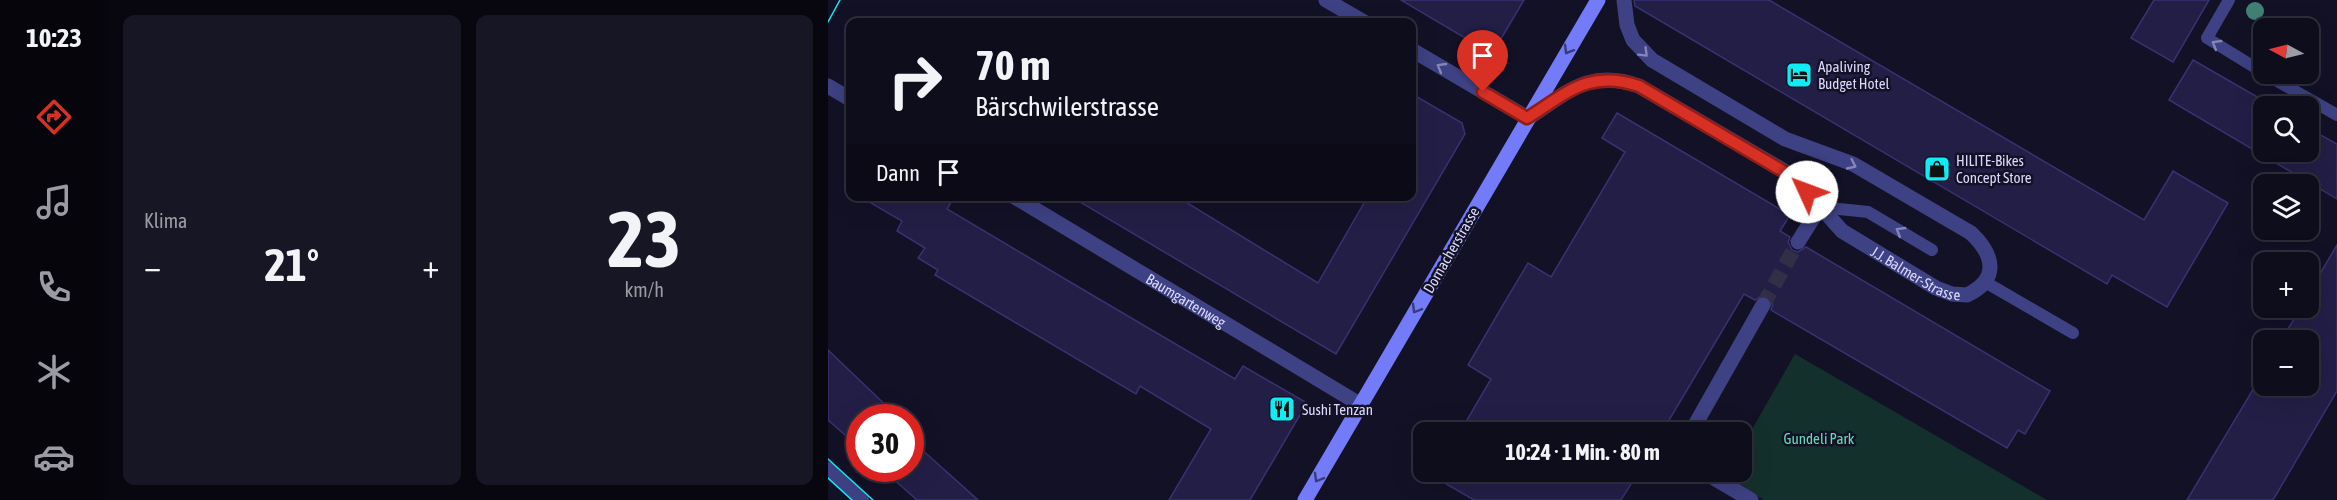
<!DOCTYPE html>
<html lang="de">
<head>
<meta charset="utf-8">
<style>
	body { margin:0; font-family:"Asap Condensed",sans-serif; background:#171625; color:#f1f3f6; height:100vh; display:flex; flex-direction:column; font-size:22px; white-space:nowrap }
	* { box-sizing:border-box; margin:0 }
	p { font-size:20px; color:#9b9ca3 }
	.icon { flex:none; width:33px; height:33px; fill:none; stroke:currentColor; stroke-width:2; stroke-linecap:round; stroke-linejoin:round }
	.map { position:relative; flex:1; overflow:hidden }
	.details { display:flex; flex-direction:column; gap:15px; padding:15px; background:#08070f; width:720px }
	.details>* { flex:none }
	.hud { position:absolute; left:18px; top:18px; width:570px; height:183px; border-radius:12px; box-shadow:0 6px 24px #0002,0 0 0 2px #2e2d3b; background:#0e0d1c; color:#f1f3f6; overflow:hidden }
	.needle { width:39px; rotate:277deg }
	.buttons { position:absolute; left:1425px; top:18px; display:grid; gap:12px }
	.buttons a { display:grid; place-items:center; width:66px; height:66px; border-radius:12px; background:#0e0d1c; box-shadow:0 6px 24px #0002,0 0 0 2px #2e2d3b; font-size:30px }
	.speed { position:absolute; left:18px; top:404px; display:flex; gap:12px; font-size:30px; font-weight:700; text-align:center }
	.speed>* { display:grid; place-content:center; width:78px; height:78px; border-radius:50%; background:#0e0d1c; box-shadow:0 6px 24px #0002,0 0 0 2px #2e2d3b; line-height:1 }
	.speed .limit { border:9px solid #d22; background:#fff; color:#111 }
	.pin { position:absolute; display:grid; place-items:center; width:51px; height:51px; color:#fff; margin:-62px -26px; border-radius:50% 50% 50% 0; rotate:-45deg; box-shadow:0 0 6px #0007 }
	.pin .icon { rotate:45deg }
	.me { position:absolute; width:66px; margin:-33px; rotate:313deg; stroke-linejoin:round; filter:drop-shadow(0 0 4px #0008) }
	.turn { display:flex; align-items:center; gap:21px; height:126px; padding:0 30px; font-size:27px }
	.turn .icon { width:78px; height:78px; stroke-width:2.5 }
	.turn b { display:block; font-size:42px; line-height:51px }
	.then { display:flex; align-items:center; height:57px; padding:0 30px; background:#0003; gap:12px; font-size:22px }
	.big { font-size:45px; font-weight:700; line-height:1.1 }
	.details .card { flex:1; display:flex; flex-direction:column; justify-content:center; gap:9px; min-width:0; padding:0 21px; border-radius:12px; background:#171625 }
	.details .dial { align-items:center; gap:0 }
	.dial b { font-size:78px; line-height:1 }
	.heat { display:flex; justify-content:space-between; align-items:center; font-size:33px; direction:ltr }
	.details .tiles { flex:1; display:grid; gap:15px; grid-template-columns:repeat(2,1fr) }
	.trip { position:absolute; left:585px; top:422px; width:339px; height:60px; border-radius:12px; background:#0e0d1c; box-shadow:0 6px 24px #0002,0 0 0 2px #2e2d3b; font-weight:700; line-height:60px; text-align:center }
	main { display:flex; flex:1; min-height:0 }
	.tab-bar { display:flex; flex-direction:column; width:108px; justify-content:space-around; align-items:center; background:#06050b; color:#9b9ca3 }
	.tab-bar .icon { width:42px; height:42px }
	.tab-bar .current { color:#d93025 }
	.tab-bar b { font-size:27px; color:#f1f3f6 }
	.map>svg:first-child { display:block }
	.green { fill:#14302d }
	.building { fill:#231e46; stroke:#393171; stroke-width:1.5 }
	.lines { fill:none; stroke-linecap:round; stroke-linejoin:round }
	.street-tunnel { stroke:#312f46; stroke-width:15; stroke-dasharray:15 8; stroke-linecap:butt }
	.lane { stroke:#3e4183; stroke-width:12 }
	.street { stroke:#3e4183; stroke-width:15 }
	.secondary { stroke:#747bf8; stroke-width:15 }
	.tram { stroke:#0fecf3; stroke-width:1.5 }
	.tree { fill:#418075 }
	.oneway { stroke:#8485ba }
	.oneway2 { stroke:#3a3b7a }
	.route-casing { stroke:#8d1f18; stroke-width:15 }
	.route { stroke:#d93025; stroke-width:10 }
	.labels { text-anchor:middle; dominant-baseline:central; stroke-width:5; stroke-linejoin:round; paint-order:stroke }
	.poi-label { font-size:15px; fill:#dad8fd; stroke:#131126; text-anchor:start }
	.street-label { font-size:15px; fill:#dad8fd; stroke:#131126 }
	.park-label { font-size:15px; fill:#67dab5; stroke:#131126 }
</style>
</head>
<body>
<main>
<nav class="tab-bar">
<b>10:23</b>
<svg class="icon current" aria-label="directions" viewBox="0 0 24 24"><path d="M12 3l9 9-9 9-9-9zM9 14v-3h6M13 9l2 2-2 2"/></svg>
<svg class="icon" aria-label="music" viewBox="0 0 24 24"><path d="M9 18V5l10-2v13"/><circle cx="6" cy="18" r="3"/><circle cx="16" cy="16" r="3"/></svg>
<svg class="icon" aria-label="phone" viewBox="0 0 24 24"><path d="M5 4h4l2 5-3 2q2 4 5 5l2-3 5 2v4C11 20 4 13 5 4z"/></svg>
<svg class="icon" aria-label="climate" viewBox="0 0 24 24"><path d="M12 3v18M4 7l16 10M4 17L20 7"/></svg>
<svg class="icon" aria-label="car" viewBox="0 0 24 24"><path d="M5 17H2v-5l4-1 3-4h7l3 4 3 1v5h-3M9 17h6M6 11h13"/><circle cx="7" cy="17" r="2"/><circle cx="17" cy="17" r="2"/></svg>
</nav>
<section class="details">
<div class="tiles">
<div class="card"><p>Klima</p>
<div class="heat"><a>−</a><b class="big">21°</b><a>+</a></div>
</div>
<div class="card dial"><b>23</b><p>km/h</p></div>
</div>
</section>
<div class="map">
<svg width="1509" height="500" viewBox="0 0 1509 500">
	<rect width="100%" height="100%" fill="#131126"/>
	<path class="green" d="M967 354 1219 500H936L896 477 899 471H914V447Z"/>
	<g class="building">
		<path d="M573 0H696L664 54Z"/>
		<path d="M806 0H941L1316 220 1345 171 1400 203 1339 307 1284 275 1279 284 807 6Z"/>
		<path d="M1326 0H1381L1345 62 1303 38Z"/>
		<path d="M1365 60 1445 106H1436V152H1480V128L1509 144V199L1341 100Z"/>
		<path d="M584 94 634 123 637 134 508 354 242 196H348L490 283 540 196H584Z"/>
		<path d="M789 113 962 215 952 231 962 237 960 242 964 250 970 252 978 247 1222 391 1197 434 1190 430 1179 448 943 310 945 304 940 297 934 295 927 300 916 294 834 432H632L663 379 640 365 675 305 700 263 723 277 797 152 774 138Z"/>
		<path d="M31 196H127L119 209 259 292 407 379 415 366 479 403 422 500H341L383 429 312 386 308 394 107 275 110 270 90 258 97 248 69 231 74 221Z"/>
		<path d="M1509 245V391L1445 500H1359L1436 371V386H1480V340H1453L1473 308H1480V294Z"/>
		<path d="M0 350 70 417H32V448L0 420Z"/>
		<path d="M606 424 619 432H601Z"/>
		<path d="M82 439 111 465 150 500H89L53 468H82Z"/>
		<path d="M609 471H811L793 500H646L606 477Z"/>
	</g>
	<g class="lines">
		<path class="street-tunnel" d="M935 305 970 242"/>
		<g class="lane">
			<path d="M1401 0 1379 38 1436 73"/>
			<path d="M1437 74 1509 115"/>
			<path d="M992 207 1040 212 1104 250"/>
			<path d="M1157 282 1245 333"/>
		</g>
		<g class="street">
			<path d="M498 0 536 22"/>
			<path id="s1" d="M584 50 700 118C739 93 761 68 811 86L965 176 1014 231 1108 288 1124 294 1139 295C1172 279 1166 255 1143 233L1025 164 957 139 824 60 805 40 799 25 796 0"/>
			<path d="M0 86 22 99"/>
			<path id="s2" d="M185 196 533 405"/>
			<path d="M970 242 992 207"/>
			<path d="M866 432 867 425 935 305"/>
			<path d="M0 469 34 500"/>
			<path d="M874 471 923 500"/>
		</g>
		<path class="secondary" d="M477 500 770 0"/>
		<g class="tram">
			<path d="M0 22 12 0"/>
			<path d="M0 459 45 500"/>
			<path d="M0 478 24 500"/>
		</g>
	</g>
	<circle class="tree" cx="1427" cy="11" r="9"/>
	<defs><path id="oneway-chevron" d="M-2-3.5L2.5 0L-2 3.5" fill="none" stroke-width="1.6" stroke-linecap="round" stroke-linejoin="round" transform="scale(1.5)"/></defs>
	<g class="oneway">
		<use href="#oneway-chevron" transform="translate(1388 44) rotate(-149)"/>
		<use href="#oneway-chevron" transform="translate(816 53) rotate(45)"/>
		<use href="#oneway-chevron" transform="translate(613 67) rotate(-150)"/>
		<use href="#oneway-chevron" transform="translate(1024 165) rotate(25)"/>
		<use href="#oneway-chevron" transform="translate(1072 231) rotate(-149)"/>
	</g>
	<g class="oneway2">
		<use href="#oneway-chevron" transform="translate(740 50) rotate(121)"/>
		<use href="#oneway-chevron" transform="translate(588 309) rotate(120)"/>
		<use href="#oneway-chevron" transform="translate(490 478) rotate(120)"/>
	</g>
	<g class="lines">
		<defs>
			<path id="route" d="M655 92 699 118C739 93 761 69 811 86L965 177 979 192"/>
		</defs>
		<use href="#route" class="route-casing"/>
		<use href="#route" class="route"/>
	</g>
	<defs>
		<symbol id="hotel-square" viewBox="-11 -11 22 22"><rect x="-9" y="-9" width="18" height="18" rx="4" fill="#0fecf3" stroke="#131126"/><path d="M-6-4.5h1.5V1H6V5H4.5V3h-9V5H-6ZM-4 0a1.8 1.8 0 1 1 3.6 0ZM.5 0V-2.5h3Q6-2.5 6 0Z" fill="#111"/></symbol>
		<symbol id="shop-square" viewBox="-11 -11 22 22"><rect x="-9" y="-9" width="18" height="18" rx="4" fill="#0fecf3" stroke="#131126"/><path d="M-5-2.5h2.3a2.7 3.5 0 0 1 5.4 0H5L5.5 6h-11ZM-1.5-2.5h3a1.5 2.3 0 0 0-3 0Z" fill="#111"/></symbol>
		<symbol id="restaurant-square" viewBox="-11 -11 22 22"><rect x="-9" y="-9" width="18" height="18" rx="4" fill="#0fecf3" stroke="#131126"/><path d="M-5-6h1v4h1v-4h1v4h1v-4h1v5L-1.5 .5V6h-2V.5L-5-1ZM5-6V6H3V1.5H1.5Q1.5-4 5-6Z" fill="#111"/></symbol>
	</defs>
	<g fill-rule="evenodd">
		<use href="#hotel-square" x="956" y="60" width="30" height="30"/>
		<use href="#shop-square" x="1094" y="154" width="30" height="30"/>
		<use href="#restaurant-square" x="439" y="394" width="30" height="30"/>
	</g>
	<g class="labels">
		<g class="poi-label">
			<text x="990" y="66">Apaliving<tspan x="990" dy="17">Budget Hotel</tspan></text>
			<text x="1128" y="160">HILITE-Bikes<tspan x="1128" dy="17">Concept Store</tspan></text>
			<text x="474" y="409">Sushi Tenzan</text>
		</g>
		<g class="street-label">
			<text transform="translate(623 250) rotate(-60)">Dornacherstrasse</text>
			<text stroke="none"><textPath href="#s1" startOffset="594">J.J. Balmer-Strasse</textPath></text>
			<text stroke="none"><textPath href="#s2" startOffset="202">Baumgartenweg</textPath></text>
		</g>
		<g class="park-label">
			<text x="991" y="438">Gundeli Park</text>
		</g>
	</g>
</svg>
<div class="buttons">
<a><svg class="needle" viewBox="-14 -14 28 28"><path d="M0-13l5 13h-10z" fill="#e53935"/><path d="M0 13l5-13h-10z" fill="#9b9ca3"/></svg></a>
<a><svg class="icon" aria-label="search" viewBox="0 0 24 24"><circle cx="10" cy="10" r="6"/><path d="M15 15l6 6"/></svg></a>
<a><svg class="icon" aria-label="layers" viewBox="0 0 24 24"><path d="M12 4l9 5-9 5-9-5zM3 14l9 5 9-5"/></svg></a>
<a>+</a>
<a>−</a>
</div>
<div class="speed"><div class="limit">30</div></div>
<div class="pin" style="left:655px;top:92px;background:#d93025"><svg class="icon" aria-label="arrive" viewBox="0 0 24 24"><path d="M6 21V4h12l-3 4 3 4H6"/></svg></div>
<svg class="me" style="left:979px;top:192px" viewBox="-20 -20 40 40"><circle r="19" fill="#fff"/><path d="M0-13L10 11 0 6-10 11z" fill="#d93025"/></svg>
<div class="trip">10:24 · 1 Min. · 80 m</div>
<div class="hud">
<div class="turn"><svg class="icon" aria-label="right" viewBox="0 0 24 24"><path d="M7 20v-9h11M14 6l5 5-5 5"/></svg><div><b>70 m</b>Bärschwilerstrasse</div></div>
<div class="then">Dann<svg class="icon" aria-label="arrive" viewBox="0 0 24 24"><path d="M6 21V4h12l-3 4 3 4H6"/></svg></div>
</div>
</div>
</main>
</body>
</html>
